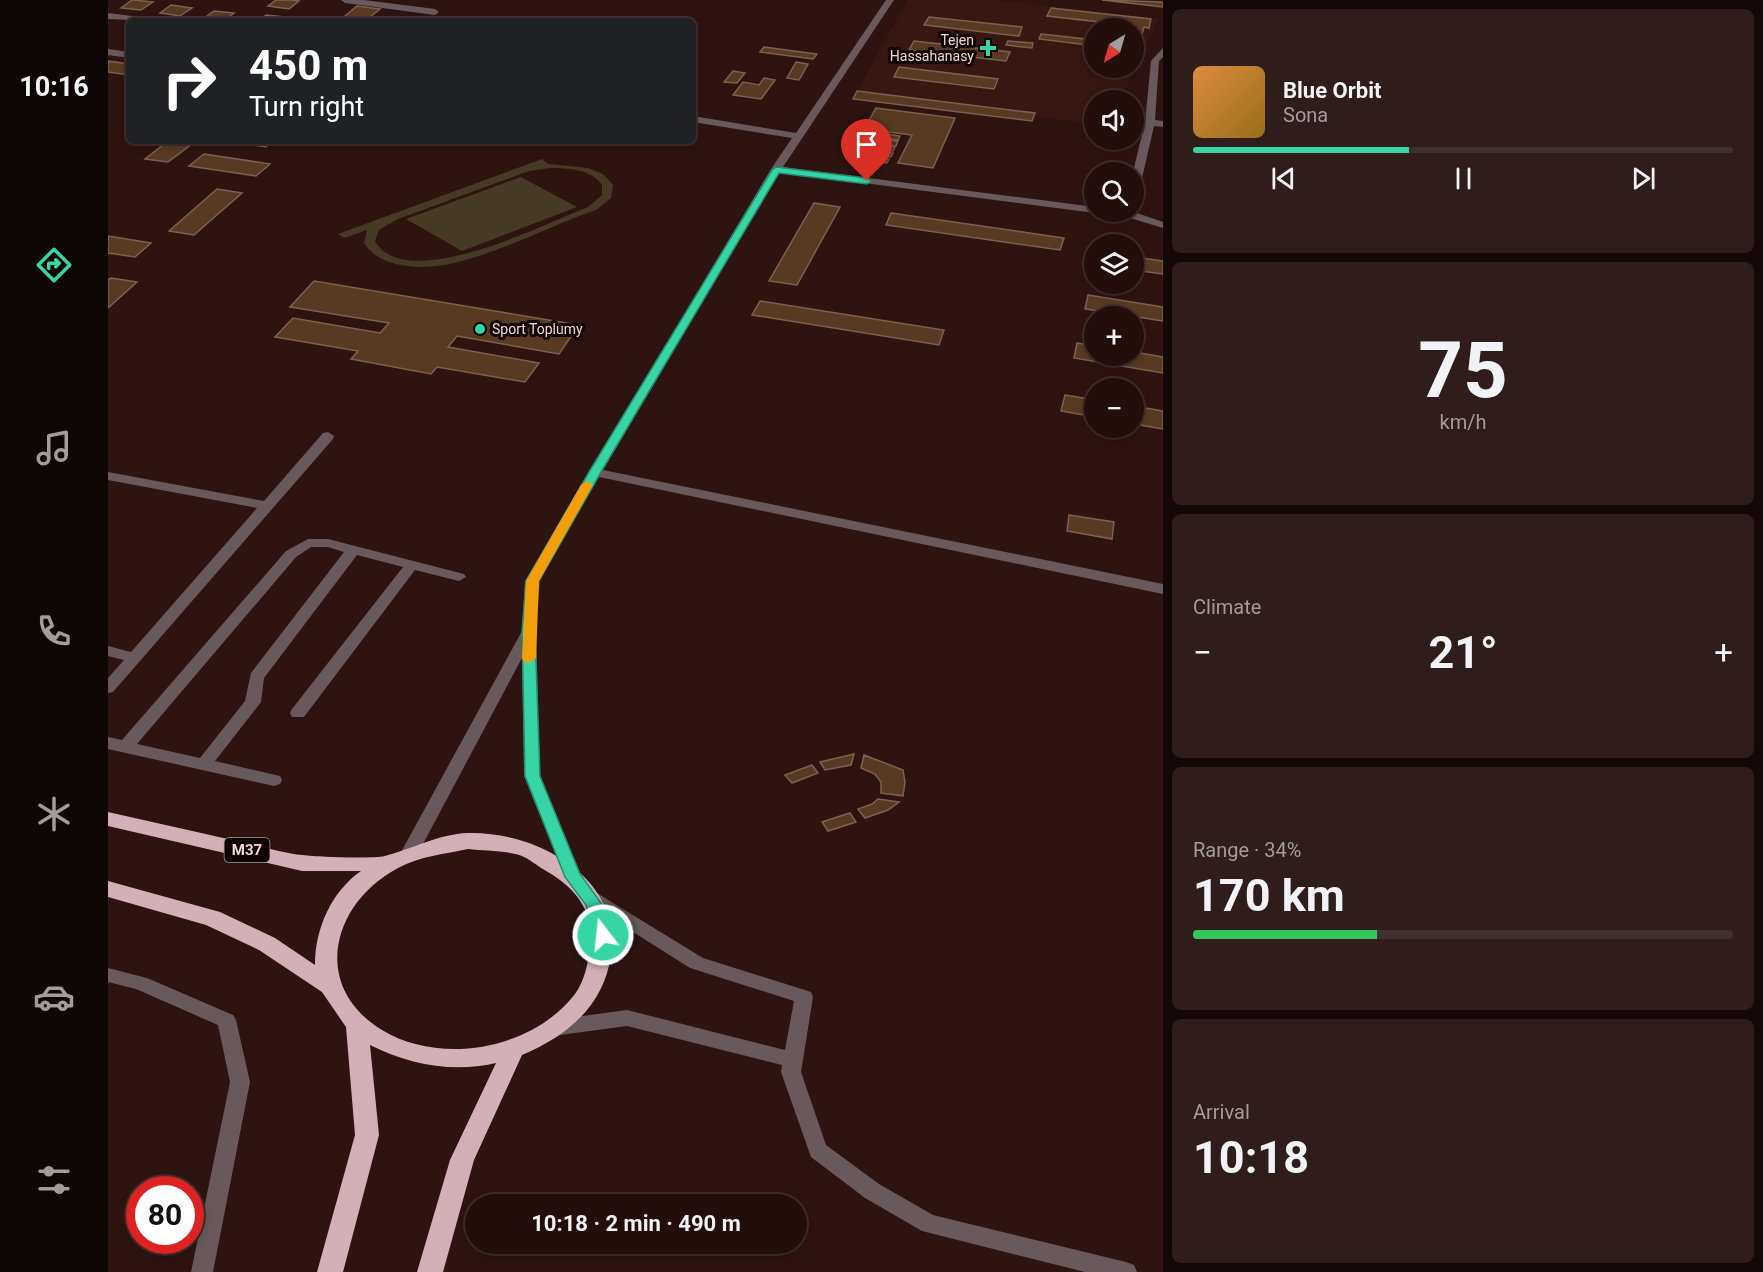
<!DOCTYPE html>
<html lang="en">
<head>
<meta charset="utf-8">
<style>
	body { margin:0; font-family:Roboto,sans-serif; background:#2e1d1a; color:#f1f3f6; height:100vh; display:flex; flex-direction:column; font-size:22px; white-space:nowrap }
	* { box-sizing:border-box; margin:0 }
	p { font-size:20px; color:#a29c9d }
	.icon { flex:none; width:33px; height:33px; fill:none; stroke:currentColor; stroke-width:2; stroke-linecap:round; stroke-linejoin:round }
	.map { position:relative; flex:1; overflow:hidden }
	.details { display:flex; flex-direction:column; gap:9px; padding:9px; background:#130807; width:600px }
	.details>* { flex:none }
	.guide { position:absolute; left:18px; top:18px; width:570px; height:126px; border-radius:9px; box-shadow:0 3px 9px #0003,0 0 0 2px #3f2f2d; background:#202124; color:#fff; overflow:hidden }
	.needle { width:39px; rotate:217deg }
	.buttons { position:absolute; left:976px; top:18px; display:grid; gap:12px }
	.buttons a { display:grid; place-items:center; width:60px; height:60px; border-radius:50%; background:#220f0c; box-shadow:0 3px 9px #0003,0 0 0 2px #3f2f2d; font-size:30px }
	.speed { position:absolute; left:18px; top:1176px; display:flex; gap:12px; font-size:30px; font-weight:700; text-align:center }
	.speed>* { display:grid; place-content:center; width:78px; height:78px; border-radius:50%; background:#220f0c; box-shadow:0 3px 9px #0003,0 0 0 2px #3f2f2d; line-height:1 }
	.speed .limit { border:9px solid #d22; background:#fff; color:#111 }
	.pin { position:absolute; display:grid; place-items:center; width:51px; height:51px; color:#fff; margin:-62px -26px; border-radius:50% 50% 50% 0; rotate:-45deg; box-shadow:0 0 6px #0007 }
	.pin .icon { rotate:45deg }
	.me { position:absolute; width:66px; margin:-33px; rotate:344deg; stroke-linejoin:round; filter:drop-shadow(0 0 4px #0008) }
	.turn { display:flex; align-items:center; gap:21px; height:126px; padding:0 24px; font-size:27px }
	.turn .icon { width:78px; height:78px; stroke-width:2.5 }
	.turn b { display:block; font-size:42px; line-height:51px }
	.big { font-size:45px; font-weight:700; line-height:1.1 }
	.details .tile { flex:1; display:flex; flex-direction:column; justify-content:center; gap:9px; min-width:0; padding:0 21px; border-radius:9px; background:#2e1d1a }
	.details .dial { align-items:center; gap:0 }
	.dial b { font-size:78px; line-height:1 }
	.song { display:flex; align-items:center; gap:18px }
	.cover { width:72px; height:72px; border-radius:9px; background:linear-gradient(135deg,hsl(30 70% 55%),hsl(40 70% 35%)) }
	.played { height:6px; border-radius:3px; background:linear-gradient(90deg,#37d4a6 40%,#3f2f2d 40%) }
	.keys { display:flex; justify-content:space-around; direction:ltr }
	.heat { display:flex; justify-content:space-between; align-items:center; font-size:33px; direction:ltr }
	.charge { height:9px; border-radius:4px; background:linear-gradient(90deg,#34c759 34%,#3f2f2d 0) }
	.trip { position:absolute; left:357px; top:1194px; width:342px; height:60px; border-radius:30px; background:#220f0c; box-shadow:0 3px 9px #0003,0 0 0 2px #3f2f2d; font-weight:700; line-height:60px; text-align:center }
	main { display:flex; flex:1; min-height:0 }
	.menu { display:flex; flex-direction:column; width:108px; justify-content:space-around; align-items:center; background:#0e0605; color:#a29c9d }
	.menu .icon { width:42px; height:42px }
	.menu .on { color:#37d4a6 }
	.menu b { font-size:27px; color:#f1f3f6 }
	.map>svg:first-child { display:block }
	.built { fill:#371711; fill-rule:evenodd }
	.green { fill:#443a25; fill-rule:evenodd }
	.building { fill:#583a23; stroke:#7b6250; stroke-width:1.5 }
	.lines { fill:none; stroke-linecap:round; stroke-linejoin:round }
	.minor { fill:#67595c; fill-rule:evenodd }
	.highway { fill:#d3b0b7; fill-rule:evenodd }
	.route { fill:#37d4a6; stroke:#248a6c; stroke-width:1.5 }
	.slow { fill:#f59e0b }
	.poi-dot { fill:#37d4a6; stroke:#0e0403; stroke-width:2 }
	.labels { text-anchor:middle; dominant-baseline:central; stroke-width:6; stroke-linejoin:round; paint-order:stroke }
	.far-poi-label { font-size:14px; fill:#ecd9d5; stroke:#0e0403; text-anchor:end }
	.shield { fill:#0e0403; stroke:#a99996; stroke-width:1.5 }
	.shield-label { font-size:15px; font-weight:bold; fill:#ecd9d5 }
</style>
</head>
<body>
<main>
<nav class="menu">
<b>10:16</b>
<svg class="icon on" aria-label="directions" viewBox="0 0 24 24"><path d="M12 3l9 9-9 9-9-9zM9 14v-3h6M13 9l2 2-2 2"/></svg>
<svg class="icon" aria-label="music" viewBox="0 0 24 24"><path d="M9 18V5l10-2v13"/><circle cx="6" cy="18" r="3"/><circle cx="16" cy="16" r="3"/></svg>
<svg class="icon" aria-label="phone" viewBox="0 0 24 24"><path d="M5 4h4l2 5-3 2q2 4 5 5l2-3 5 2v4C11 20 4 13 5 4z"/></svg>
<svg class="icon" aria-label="climate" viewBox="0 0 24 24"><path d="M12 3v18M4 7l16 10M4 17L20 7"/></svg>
<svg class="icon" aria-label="car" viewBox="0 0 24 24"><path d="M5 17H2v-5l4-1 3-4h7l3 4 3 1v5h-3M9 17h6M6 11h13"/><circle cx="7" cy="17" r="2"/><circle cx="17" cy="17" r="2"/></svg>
<svg class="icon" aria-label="filters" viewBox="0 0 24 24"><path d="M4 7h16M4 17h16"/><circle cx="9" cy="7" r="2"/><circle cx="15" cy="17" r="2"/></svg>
</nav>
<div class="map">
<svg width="1055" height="1272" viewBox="0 0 1055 1272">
	<rect width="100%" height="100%" fill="#2d1410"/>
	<path class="built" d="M799 0H889L1051 19 1012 100H987V124L926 116 924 121 745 99ZM987 28H1026V68H987Z"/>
	<g class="green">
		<path d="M434 159 440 164 480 168 495 174 505 185 503 198 488 210 471 216C431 232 391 252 350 262 323 270 273 271 256 243L259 230 236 238 230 234ZM443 168C460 168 483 169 494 185V195L480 207C438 223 298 295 267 241L271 230 290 219 421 171Z"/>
		<path d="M413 177 469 207 354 251 298 219Z"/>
	</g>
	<g class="building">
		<path d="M24 0H26L45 2 33 10 13 8Z"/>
		<path d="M168 0H183L191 1 181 9 160 6Z"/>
		<path d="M994 0 1055 2V7Z"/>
		<path d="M63 5 84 8 72 16 52 13Z"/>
		<path d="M249 6 272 9 257 21H231Z"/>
		<path d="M943 8 1043 19 1041 28 1036 27 1034 34H1026V28H1019V25L939 16Z"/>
		<path d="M106 11 126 13 116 21 95 19Z"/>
		<path d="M158 15 178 17 174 21H150Z"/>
		<path d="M821 17 914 27 911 36 816 25Z"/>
		<path d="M933 34 987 40V46L931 39Z"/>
		<path d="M806 41 902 52 898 61 801 50Z"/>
		<path d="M900 41 925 43 924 48 898 45Z"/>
		<path d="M656 47 709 54 705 59 652 52Z"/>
		<path d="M0 61 21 64V75L0 72Z"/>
		<path d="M688 62 700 64 691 80 679 78Z"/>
		<path d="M791 67 890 79 886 89 786 77Z"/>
		<path d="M625 71 637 73 629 83 616 82Z"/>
		<path d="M656 78 667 80 653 99 625 95 635 82 651 85Z"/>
		<path d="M749 91 927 113 924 121 745 99Z"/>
		<path d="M768 108 847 118 825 168 790 163 804 135 756 129Z"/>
		<path d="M756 131 792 136 790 140 754 135Z"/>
		<path d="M753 137 790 141 788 146 751 141Z"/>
		<path d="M60 141H88L60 162 37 159Z"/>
		<path d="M136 141H164L158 147 133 143Z"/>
		<path d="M750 142 787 147 785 151 748 146Z"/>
		<path d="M748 148 785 153 783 157 746 152Z"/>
		<path d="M96 154 162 164 148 176 81 166Z"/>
		<path d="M757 156 781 159 779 163 755 160Z"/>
		<path d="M109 189 134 193 86 235 61 231Z"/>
		<path d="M706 203 732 207 689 285 661 281Z"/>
		<path d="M783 213 956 238 952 250 778 225Z"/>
		<path d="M0 236 43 243 27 257 0 253Z"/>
		<path d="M1026 257 1055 261V274L1026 270Z"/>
		<path d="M3 278 29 282 0 308V280Z"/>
		<path d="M206 281 471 325 451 354 349 336 340 347 431 363 417 382 329 367 323 374 243 359 250 351 167 337 185 318 272 333 281 323 182 307Z"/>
		<path d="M980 295 1055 307V321L977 309Z"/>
		<path d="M652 301 836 330 831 345 644 315Z"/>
		<path d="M969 343 987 346V356H1026V352L1055 357V373L966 358Z"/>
		<path d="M957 395 987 400V417L953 411Z"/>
		<path d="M1026 406 1055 411V429L1026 424Z"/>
		<path d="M961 515 1006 522 1004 539 959 531Z"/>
		<path d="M746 754 743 765 717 770 712 762Z"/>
		<path d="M756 755 795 770 797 782 795 796 773 793V782L767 774 753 768Z"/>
		<path d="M704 765 710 773 684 783 677 775Z"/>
		<path d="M770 799 791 802 780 810 757 818 750 809 764 804Z"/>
		<path d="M742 813 748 822 720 831 714 822Z"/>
	</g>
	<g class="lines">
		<g class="minor">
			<path d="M233 0H256L327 9 331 12 327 15 237 3Z"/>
			<path d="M778 0H786L675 167 987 207V212H991L987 213 671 172 495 470 1055 584V594L491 477 431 581 428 631 432 776 474 877 471 882 465 884 459 882 416 776 414 658 307 859 301 860 295 859 292 854 414 631 417 581 663 169 684 138 585 122V116L688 133Z"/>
			<path d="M0 13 40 18 44 21 0 19Z"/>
			<path d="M1055 48V57L1051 61 1047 120 1055 121V127L1046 126 1031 191 1026 194 1025 172 1037 122 1043 61Z"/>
			<path d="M0 49 21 52V58L0 55Z"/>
			<path d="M992 212H1026L1055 222V228L1019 217 997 215Z"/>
			<path d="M220 432 226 436 225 439 5 692 0 693V678L16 660 0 656V646L23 652 149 508 0 480V472L156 501 215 433Z"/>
			<path d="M200 539H220L356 574 358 577 351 581 307 570 196 717H184L182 713 184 709 295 567 249 555 156 678 153 702 107 761 172 776 174 780 172 784 166 786 0 749V737L14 740 178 551ZM203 547H220L236 552 143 673 137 701 92 758 29 744 188 557Z"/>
			<path d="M479 887 595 958 703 992 705 997 693 1072 718 1145 771 1184 825 1215 1018 1262 1026 1265 1029 1272H977L814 1231 757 1198 703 1157 673 1072 674 1065 519 1026 445 1036 438 1034 435 1028 438 1022 445 1020 519 1010 677 1050 686 1001 582 968 473 899 470 894 473 889Z"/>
			<path d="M0 968 39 978 125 1015 128 1020 142 1082 105 1272H83L122 1082 110 1025 28 989 0 982Z"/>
		</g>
		<path class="highway" d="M0 812C44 822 89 832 133 842 153 846 175 853 195 855 210 857 264 859 277 856 304 849 331 834 360 833 427 831 515 877 503 955 496 1006 459 1036 414 1055L366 1160 335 1272H309L342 1160 388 1063C345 1073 302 1065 262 1045L271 1135 235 1272H209L247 1135 238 1027 214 992 151 950 98 925 0 897V881L112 912 167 938 207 965C207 929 223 892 253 871H194L0 826ZM360 849C377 851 397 850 414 856 421 859 427 864 433 868 471 889 490 914 480 960 478 972 474 984 467 994 425 1049 333 1066 274 1030 202 986 224 903 290 868 312 856 337 854 360 849Z"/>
	</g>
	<path class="route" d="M668 167 759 178 764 181 759 184 671 173 493 472 431 581 427 632 432 776 472 874 493 903 503 935 500 939 495 941 489 939 478 905 457 877 417 776 414 632 418 581 481 472 664 170Z"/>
	<path class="slow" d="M479 481 485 485 431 581 428 658 421 663 416 662 414 658 418 581 473 485Z"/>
	<g class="poi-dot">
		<path d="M877 39h6v6h6v6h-6v6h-6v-6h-6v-6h6z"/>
		<circle cx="372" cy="329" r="6"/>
	</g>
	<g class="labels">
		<g class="far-poi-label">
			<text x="866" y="40">Tejen<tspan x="866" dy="16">Hassahanasy</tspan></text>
			<text x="384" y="329" text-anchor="start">Sport Toplumy</text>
		</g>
		<rect class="shield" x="116.5" y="838" width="45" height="24" rx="4.5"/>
		<g class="shield-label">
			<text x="139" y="850">M37</text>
		</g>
	</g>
</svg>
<div class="buttons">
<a><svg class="needle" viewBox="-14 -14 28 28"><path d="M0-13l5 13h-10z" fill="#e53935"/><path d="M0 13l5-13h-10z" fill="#a29c9d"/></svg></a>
<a><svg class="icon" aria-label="sound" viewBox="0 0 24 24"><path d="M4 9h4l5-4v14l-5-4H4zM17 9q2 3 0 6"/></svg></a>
<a><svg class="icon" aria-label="search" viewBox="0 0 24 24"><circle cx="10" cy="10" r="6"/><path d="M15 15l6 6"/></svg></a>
<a><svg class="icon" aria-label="layers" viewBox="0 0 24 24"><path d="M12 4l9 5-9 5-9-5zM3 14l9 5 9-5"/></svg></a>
<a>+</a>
<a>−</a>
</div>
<div class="speed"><div class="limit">80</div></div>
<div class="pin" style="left:759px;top:181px;background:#d93025"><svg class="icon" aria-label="arrive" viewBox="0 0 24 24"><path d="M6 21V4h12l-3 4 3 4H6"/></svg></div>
<svg class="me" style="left:495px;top:935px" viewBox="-20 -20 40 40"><circle r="17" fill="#37d4a6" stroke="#fff" stroke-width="3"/><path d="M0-11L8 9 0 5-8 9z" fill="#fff"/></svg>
<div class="trip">10:18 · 2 min · 490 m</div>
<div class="guide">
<div class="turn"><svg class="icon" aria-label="right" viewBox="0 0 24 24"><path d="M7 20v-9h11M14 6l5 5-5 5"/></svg><div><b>450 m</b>Turn right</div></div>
</div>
</div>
<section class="details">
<div class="tile">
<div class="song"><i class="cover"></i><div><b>Blue Orbit</b><p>Sona</p></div></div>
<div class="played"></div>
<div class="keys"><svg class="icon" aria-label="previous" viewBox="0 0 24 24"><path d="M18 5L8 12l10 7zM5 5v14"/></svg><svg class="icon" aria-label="pause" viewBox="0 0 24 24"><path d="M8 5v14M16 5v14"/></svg><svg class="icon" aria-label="next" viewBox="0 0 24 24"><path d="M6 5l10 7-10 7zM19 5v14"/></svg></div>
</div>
<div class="tile dial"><b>75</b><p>km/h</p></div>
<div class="tile"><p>Climate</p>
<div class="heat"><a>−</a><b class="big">21°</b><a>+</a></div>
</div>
<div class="tile"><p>Range · 34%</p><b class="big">170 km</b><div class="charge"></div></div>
<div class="tile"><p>Arrival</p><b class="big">10:18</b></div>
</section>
</main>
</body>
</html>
